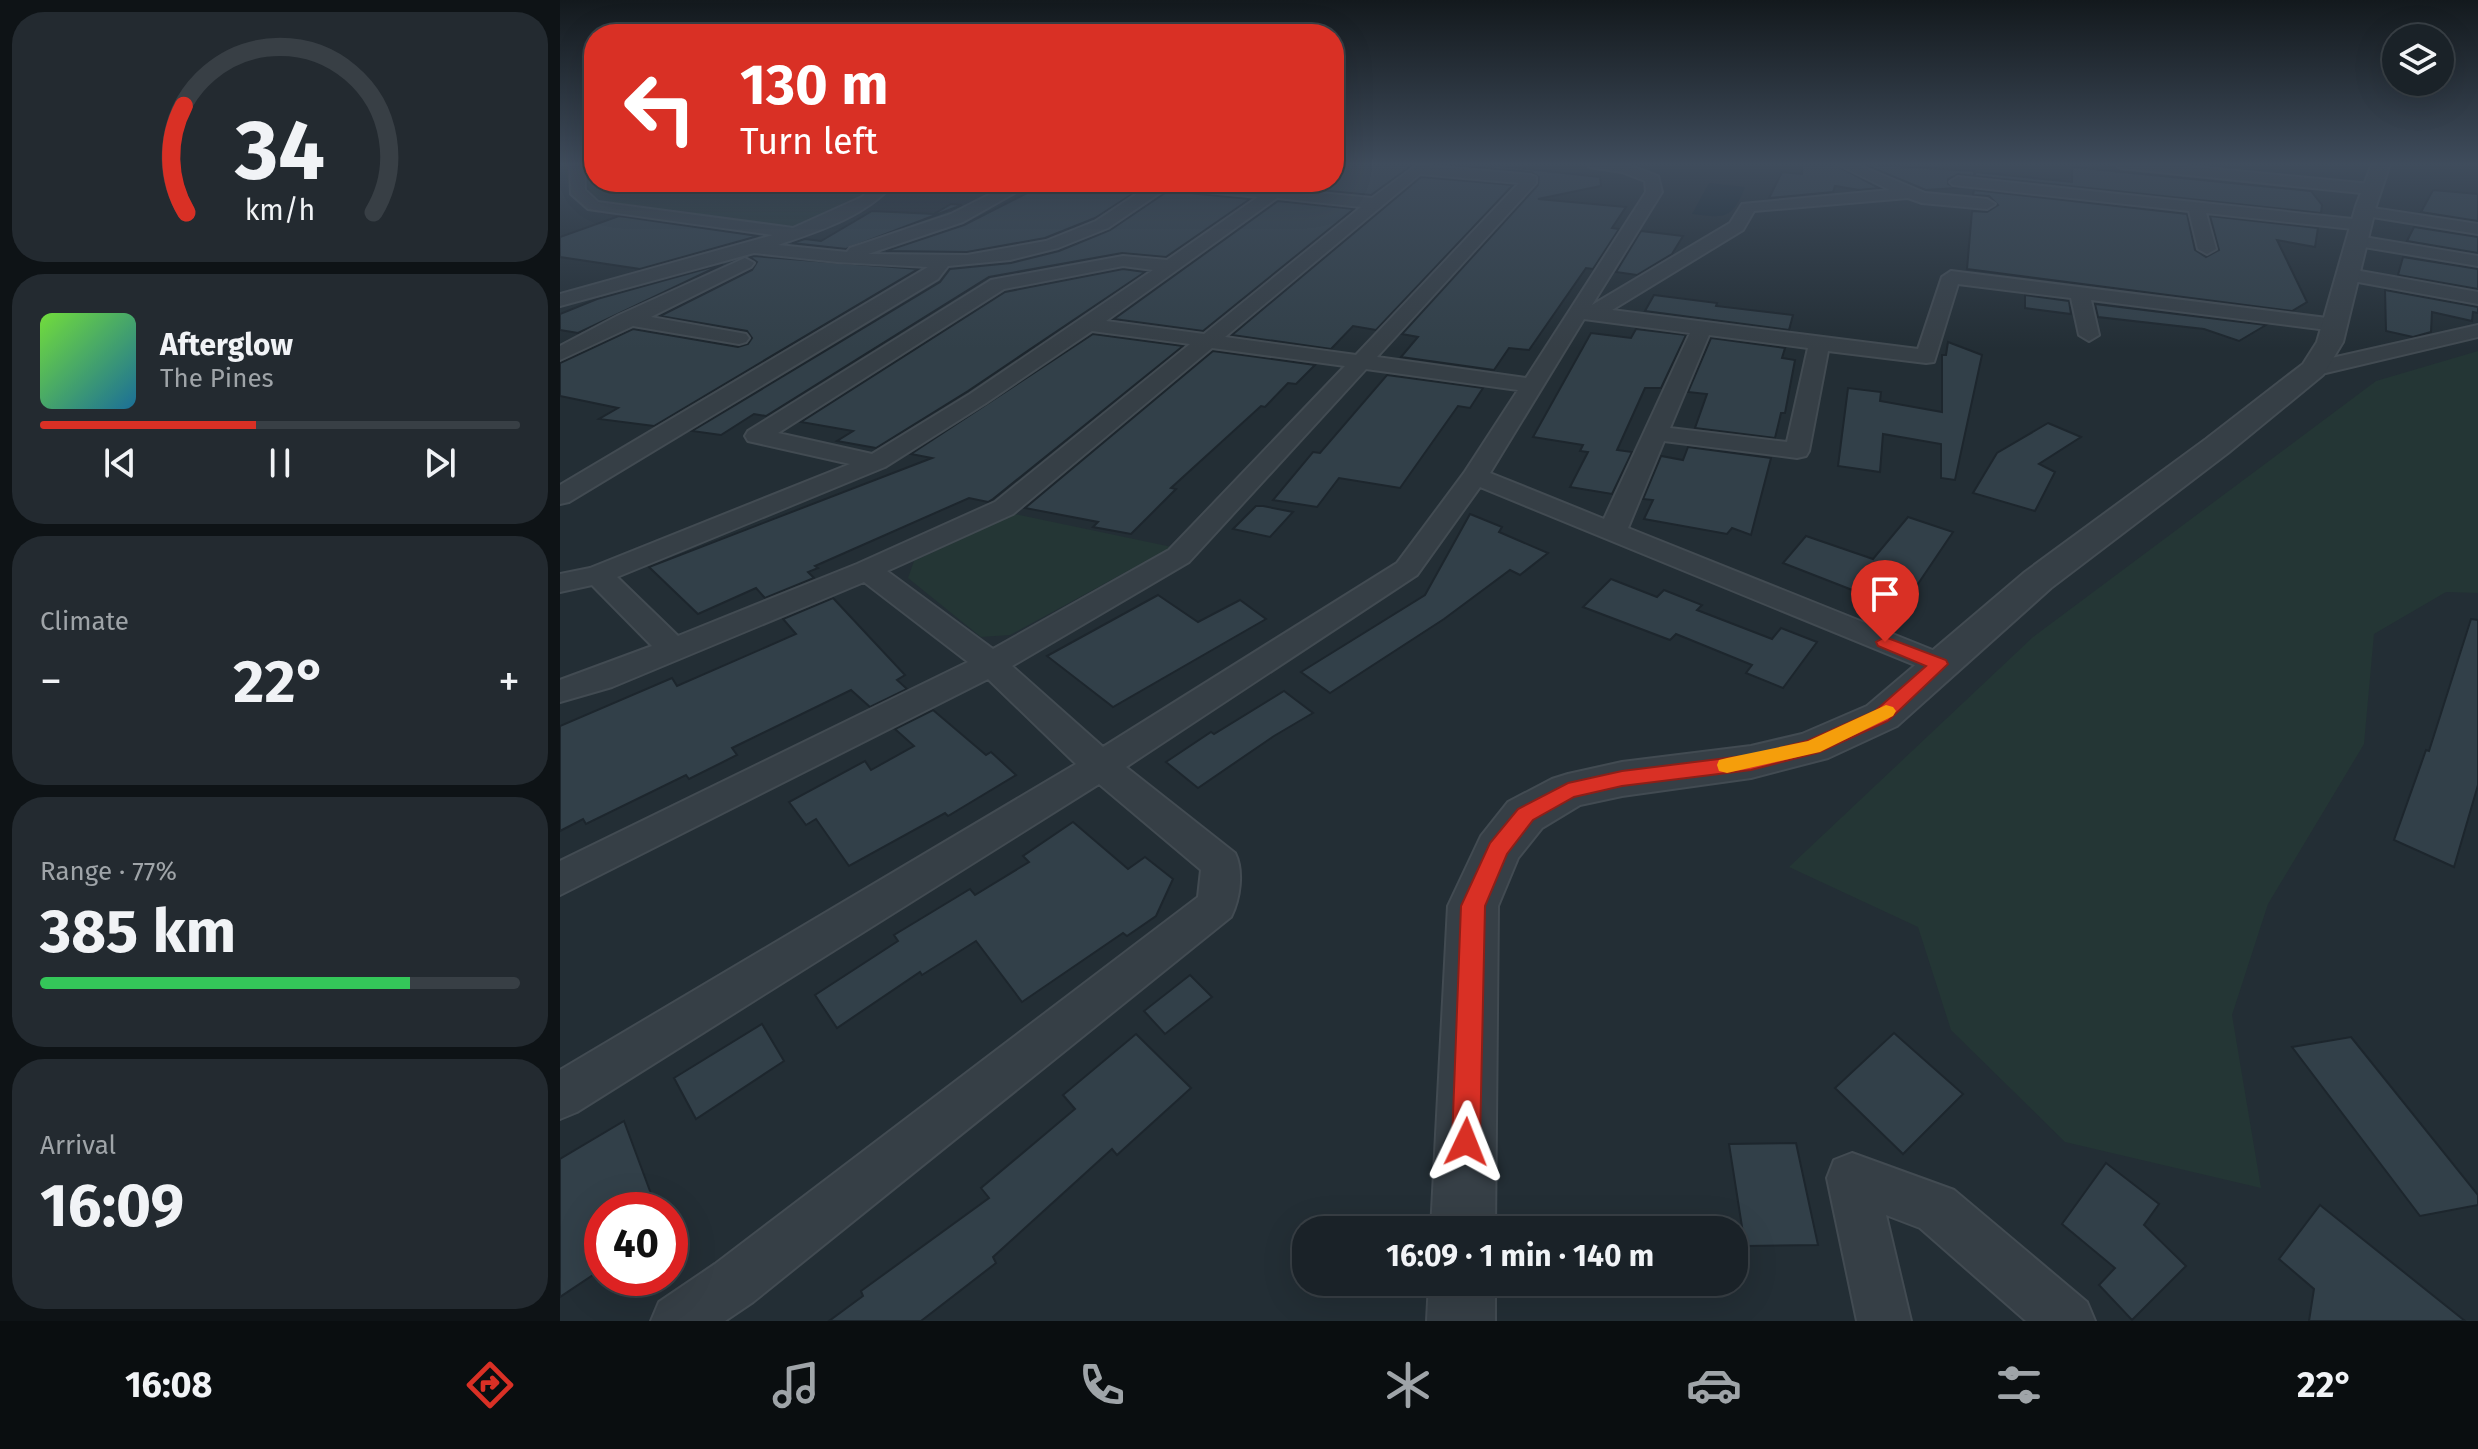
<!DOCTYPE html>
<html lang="en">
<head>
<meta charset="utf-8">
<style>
	body { margin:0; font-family:"Fira Sans",sans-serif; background:#232a30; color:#f1f3f6; height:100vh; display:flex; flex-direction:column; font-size:30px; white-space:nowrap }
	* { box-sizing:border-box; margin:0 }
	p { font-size:26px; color:#9fa4a8 }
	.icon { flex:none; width:44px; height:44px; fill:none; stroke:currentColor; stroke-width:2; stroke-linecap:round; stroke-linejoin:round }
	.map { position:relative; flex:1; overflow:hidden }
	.sheet { display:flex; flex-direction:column; gap:12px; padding:12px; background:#0e1316; width:560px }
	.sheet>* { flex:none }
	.top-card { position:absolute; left:24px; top:24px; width:760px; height:168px; border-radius:32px; box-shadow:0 8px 32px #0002,0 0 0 2px #383f45; background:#d93025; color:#fff; overflow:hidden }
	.fabs { position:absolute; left:1822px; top:24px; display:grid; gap:16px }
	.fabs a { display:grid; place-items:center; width:72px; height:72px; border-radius:50%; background:#1a2228; box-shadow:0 8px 32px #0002,0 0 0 2px #383f45; font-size:40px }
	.speed { position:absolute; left:24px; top:1192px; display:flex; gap:16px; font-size:40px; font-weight:700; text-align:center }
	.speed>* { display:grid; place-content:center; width:104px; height:104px; border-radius:50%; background:#1a2228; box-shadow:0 8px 32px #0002,0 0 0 2px #383f45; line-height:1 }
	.speed .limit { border:12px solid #d22; background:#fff; color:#111 }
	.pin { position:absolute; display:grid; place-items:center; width:68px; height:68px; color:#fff; margin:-82px -34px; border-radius:50% 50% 50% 0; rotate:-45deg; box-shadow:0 0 8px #0007 }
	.pin .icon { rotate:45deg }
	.me { position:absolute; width:88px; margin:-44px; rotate:2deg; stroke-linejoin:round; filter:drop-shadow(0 0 6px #0008) }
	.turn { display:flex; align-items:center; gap:28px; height:168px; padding:0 24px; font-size:36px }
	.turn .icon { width:104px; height:104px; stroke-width:2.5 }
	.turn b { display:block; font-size:56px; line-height:68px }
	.big { font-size:60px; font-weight:700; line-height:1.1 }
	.sheet .tile { flex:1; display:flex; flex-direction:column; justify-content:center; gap:12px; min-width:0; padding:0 28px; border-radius:32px; background:#232a30 }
	.sheet .dial { align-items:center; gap:0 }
	.dial svg { height:208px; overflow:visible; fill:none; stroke:#383f45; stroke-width:7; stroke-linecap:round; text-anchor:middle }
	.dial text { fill:#f1f3f6; stroke:none }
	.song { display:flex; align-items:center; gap:24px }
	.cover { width:96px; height:96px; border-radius:12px; background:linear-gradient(135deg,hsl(100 70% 55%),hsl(200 70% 35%)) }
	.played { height:8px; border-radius:4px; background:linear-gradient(90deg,#d93025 45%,#383f45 45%) }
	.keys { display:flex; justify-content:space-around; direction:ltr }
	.heat { display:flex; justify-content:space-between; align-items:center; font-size:44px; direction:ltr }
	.charge { height:12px; border-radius:6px; background:linear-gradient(90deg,#34c759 77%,#383f45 0) }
	.trip { position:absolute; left:732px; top:1216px; width:456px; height:80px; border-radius:32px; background:#1a2228; box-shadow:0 8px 32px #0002,0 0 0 2px #383f45; font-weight:700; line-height:80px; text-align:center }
	.dock { display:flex; height:128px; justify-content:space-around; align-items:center; background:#0a0e10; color:#9fa4a8 }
	.dock .icon { width:56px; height:56px }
	.dock .on { color:#d93025 }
	.dock b { font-size:36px; color:#f1f3f6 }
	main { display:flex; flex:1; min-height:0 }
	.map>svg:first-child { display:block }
	.green { fill:#243635 }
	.water { fill:#172731 }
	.building { fill:#324049; stroke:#1d262d; stroke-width:2 }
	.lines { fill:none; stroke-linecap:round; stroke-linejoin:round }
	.minor-casing { stroke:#424b52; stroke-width:4 }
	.tertiary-casing { stroke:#424b52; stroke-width:4 }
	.minor { fill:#363f46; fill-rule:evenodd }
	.tertiary { fill:#363f46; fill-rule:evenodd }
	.route { fill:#d93025; stroke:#8d1f18; stroke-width:2 }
	.slow { fill:#f59e0b }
</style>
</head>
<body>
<main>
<section class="sheet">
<div class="tile dial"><svg viewBox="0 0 100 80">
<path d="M14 69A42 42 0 1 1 86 69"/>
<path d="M14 69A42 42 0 0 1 13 28" stroke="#d93025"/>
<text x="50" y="56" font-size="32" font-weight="700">34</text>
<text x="50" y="72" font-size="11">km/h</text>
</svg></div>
<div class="tile">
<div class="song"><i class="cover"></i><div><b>Afterglow</b><p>The Pines</p></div></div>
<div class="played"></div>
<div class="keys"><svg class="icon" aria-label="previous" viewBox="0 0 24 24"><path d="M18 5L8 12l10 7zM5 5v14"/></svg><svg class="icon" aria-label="pause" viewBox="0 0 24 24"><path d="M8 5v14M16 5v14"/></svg><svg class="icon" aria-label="next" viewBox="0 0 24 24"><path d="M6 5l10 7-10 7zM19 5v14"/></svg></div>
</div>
<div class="tile"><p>Climate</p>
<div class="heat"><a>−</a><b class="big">22°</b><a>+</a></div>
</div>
<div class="tile"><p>Range · 77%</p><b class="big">385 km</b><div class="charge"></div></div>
<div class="tile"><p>Arrival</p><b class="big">16:09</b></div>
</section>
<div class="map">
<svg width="1918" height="1321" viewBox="0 0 1918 1321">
	<rect width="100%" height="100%" fill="#232e35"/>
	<g class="green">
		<path d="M29 164H34V182H316L304 195 281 210 237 228 45 202C23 194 28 185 29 164Z"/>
		<path d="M1918 351V593L1886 592 1814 634 1804 744 1708 904 1672 1015 1701 1188 1505 1142 1391 1030 1358 927 1229 867 1473 637 1816 381Z"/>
		<path d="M455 514 612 547 450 635 421 637 348 578 354 561Z"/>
	</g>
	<path class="water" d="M1149 183 1185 187C1172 220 1165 218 1132 214Z"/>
	<g class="building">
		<path d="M774 164H854L811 195 759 190 760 182H774Z"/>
		<path d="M878 164H920L1040 177 1041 186 978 199 1066 207 1052 228 1059 229 1033 269 1026 268 969 350 949 348 934 370 841 357 858 337 842 334 978 185 979 177 971 172Z"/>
		<path d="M1242 164H1274L1319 188 1299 190 1275 186 1273 192 1209 198 1222 172 1242 174Z"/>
		<path d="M1303 164 1414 171V176L1398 174 1388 179V184L1396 188 1366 190Z"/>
		<path d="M1512 167 1751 191 1762 205 1761 213 1415 176V172L1512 182Z"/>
		<path d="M861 177 953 185 816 330 793 326 771 349 672 335Z"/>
		<path d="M542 182 586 185 535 218 485 238 407 252 326 251 404 225 487 183 534 187Z"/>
		<path d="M1414 190 1627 214 1635 250 1646 257 1659 250 1650 216 1758 228 1755 247 1717 240 1747 302 1732 311 1407 269 1412 211 1427 212 1438 205 1429 196 1413 195Z"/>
		<path d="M1873 190 1918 194V221L1861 212Z"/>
		<path d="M608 191 690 199 606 257 562 253 429 277 206 416 194 414 161 435 132 431 380 282 390 269 451 263 499 251 550 230Z"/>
		<path d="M718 201 794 209 643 331 554 319Z"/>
		<path d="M391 204 402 205 286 249 232 243 245 239 261 241 312 211 374 214Z"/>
		<path d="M59 216 198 236 80 269 0 257V237Z"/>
		<path d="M1854 227 1918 237V253L1847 241Z"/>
		<path d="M1081 231 1123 236 1112 254 1077 275 1056 272Z"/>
		<path d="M194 256 358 269 94 426 39 419 58 408 0 396V363L73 329 178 347 188 344 192 338 187 331 100 316 192 270 197 262 190 257Z"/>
		<path d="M1843 257 1918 269V289L1838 275Z"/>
		<path d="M163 264 18 333 0 330V314L37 299Z"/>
		<path d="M563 269 585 272 408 391 316 448 277 441 293 431 241 422 445 292Z"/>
		<path d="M1825 290 1918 307V313L1913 312 1912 321 1872 312 1871 332 1853 337 1826 331Z"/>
		<path d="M1094 295 1157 303 1156 306 1233 315 1229 330 1085 311Z"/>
		<path d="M1465 295 1509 301 1511 314 1465 308Z"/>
		<path d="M1535 304 1706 325 1679 341 1644 329 1538 317Z"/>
		<path d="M1076 329 1126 335 1101 388H1085L1057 450 1072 452 1052 494 1010 487 1028 452 1020 451 1023 445 973 437 1031 333 1071 338Z"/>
		<path d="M533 334 623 346 433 499 428 502 409 498 255 566 258 568 248 572 254 578 205 598 196 588 138 614 89 567 372 458 351 454Z"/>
		<path d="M1151 338 1225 348 1222 358 1235 360 1225 413H1221L1215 438 1135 428 1147 394 1128 392Z"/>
		<path d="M1388 342 1422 355 1395 480 1381 478V444L1323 434 1320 472 1278 466 1288 388 1321 392 1320 401 1382 412V355H1386Z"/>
		<path d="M653 351 755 365 736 384 728 383 705 407 701 406 611 488 616 489 571 534 533 527 538 522 465 508Z"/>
		<path d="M827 375 923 388 910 408 898 406 840 488 779 478 757 507 713 500 753 452 760 453Z"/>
		<path d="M1488 423 1521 437 1479 464 1495 472 1475 511 1413 493 1437 453Z"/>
		<path d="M1128 447 1211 458 1191 535 1172 528 1167 534 1084 519 1093 500 1083 499 1101 456 1123 460Z"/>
		<path d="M696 506H703L733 512 710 537 673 529Z"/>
		<path d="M910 514 942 527 939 532 988 553 960 575 950 570 884 619 770 693 741 672 865 595Z"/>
		<path d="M1348 517 1393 532 1341 609 1223 563 1246 536 1313 559Z"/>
		<path d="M1051 579 1097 597 1104 590 1142 605 1137 610 1212 639 1221 628 1257 642 1223 688 1186 673 1192 665 1116 634 1110 640 1023 607Z"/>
		<path d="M598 595 638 622 680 600 706 619 553 707 487 656Z"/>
		<path d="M273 598 345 675 337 680 347 689 310 707 291 690 172 748 177 755 129 779 126 775 26 824 23 819 0 831V726L112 678 117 686 236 634 223 619Z"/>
		<path d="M1911 619 1918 620V785L1894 867 1834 840 1866 750 1869 751Z"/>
		<path d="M724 691 753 713 714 736 638 788 606 762 651 732 654 734Z"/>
		<path d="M373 710 426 755 431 752 456 775 388 816 385 813 289 866 256 819 246 825 229 802 305 761 311 770 354 746 335 729Z"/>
		<path d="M513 822 568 869 585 857 613 879 596 916 567 936 563 933 462 1002 416 941 362 975 360 972 277 1028 255 995 338 941 334 935 410 889 415 895 469 862 463 856Z"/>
		<path d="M630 975 652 997 605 1034 584 1011Z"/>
		<path d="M202 1024 224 1061 136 1119 114 1078Z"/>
		<path d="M1334 1033 1403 1094 1343 1154 1275 1088Z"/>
		<path d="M576 1034 631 1088 557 1155 552 1149 433 1257 436 1263 361 1321H269L303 1296 301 1291 429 1198 421 1188 515 1109 503 1095Z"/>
		<path d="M1791 1037 1918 1195V1205L1860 1216 1732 1047Z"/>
		<path d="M64 1121 97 1210H42V1269L0 1297V1159Z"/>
		<path d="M1236 1143 1258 1245 1185 1246 1169 1144Z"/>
		<path d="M1546 1163 1599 1204 1584 1225 1626 1266 1572 1320 1539 1285 1555 1268 1502 1224Z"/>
		<path d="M1760 1205 1905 1321H1749L1754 1289 1719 1259Z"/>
	</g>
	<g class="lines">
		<defs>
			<g id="minor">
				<path d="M10 164H24L25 190 38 202 233 228 302 197 318 182H335C307 216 259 231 218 245L287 252 290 248 391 214 454 182H474L403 222 308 254 407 255 486 241 536 221 595 182H643L812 198 857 165 971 175 976 177V183L817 357 966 378 1086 192 1085 181 1062 172 1029 167 1027 164H1066L1098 176 1102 192 1032 305 1170 223 1182 204 1330 190 1277 164H1296L1365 193 1427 199 1435 204 1427 209 1362 203 1348 198 1194 211 1183 230 1052 310 1358 349 1382 277 1391 271 1775 319 1785 325 1775 331 1531 300 1539 335 1529 341 1519 335 1511 298 1398 284 1374 362 1366 363 1268 351 1249 451 1246 456 1237 458 1104 441 1068 528 1390 657 1395 664 1390 671 1379 675 920 487 857 575 566 767 675 853C684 871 680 899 671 917L193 1302 165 1321H91L99 1302 155 1264 638 897 641 870 539 784 17 1112 0 1119V1070L516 764 428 679 0 895V861L408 662 304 582 52 687 0 702V680L92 646 32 585 0 592V574L30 568 290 464 188 441 185 436 188 431 431 280 563 256 607 260 698 197 607 188 548 228 498 248 450 260 388 266 378 279 9 502 0 504V485L368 267 277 262 194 253 0 306V294L213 235 28 209 11 194ZM860 174 959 183 796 355 665 337ZM717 198 801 207 644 334 546 321ZM563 266 593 270 410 394 312 454 218 433 444 289ZM1024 319 1130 333 1044 519 930 473ZM532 331 630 344 435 502 297 564 118 636 57 577 325 467 426 403ZM1149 335 1248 348 1227 442 1110 428ZM652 348 785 366 609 550 433 649 327 571 453 514ZM806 369 958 390 904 473 837 563 543 747 452 666 629 562Z"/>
				<path d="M1554 164H1604L1811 184 1819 189 1811 194 1561 168Z"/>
				<path d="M1398 177 1802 220 1810 225 1802 230 1646 213 1656 249 1647 254 1638 249 1629 211 1393 185 1390 182Z"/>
				<path d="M1806 207 1918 224V234L1800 215 1798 212Z"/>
				<path d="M1798 236 1918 256V266L1792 245 1789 241Z"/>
				<path d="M185 258 194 263 191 267 91 317 186 334 189 338 186 342 179 344 73 326 0 360V346L59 315Z"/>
				<path d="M1789 269 1918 292V304L1782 279 1780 275 1782 271Z"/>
				<path d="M1918 325V337L1753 376 1742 369 1745 364Z"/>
				<path d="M1292 1153 1394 1190 1527 1302 1535 1321H1466L1360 1228 1326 1215 1351 1321H1297L1267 1178 1274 1160Z"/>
			</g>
			<g id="tertiary">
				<path d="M1812 164H1830L1816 206 1783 342 1763 375 1668 453 1491 588 1337 726 1268 758 1191 778 1062 796 1020 805 982 828 958 858 938 906 935 1230H871L888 906 921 836 948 802 992 779 1008 774 1062 762 1191 746 1242 734 1307 706 1465 572 1646 439 1743 364 1757 342 1796 206Z"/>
				<path d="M869 1282H935V1321H867Z"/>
			</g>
		</defs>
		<use href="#minor" class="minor-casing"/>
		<use href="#tertiary" class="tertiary-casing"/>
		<use href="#minor" class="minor"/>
		<use href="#tertiary" class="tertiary"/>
	</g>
	<linearGradient id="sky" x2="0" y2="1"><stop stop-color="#13191d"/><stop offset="0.47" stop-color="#3f4c5c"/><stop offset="1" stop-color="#3f4c5c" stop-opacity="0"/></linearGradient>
	<rect width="1918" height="349" fill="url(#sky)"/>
	<path class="route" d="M1325 637 1386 660 1388 664 1328 721 1260 752 1191 770 1062 786 1014 797 973 820 947 854 925 906 920 1142 916 1151 906 1155 896 1151 892 1142 901 906 930 843 958 809 1008 783 1062 771 1191 755 1247 741 1315 711 1366 666 1318 646 1316 642Z"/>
	<path class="slow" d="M1326 705 1333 707 1336 711 1333 716 1260 752 1167 773 1159 771 1157 765 1159 760 1167 758 1248 741Z"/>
</svg>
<div class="fabs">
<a><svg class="icon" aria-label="layers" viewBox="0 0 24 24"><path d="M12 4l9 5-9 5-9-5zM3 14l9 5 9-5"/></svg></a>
</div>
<div class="speed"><div class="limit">40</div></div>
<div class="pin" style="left:1325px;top:642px;background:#d93025"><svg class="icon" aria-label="arrive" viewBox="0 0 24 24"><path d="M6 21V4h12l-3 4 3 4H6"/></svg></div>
<svg class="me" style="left:906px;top:1142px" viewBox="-20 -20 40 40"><path d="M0-17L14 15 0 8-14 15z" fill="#d93025" stroke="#fff" stroke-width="4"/></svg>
<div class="trip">16:09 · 1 min · 140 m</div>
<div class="top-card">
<div class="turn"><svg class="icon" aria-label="left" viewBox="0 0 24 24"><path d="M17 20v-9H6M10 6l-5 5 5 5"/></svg><div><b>130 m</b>Turn left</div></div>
</div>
</div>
</main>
<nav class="dock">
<b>16:08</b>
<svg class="icon on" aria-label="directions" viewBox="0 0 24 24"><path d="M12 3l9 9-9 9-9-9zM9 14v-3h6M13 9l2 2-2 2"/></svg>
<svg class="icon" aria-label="music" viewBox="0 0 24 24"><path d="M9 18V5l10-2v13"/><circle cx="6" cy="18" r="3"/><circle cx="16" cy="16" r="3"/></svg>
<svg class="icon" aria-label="phone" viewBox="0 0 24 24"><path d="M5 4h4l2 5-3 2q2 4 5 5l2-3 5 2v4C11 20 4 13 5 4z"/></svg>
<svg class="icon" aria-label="climate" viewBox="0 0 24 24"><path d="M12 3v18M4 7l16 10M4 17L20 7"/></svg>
<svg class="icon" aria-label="car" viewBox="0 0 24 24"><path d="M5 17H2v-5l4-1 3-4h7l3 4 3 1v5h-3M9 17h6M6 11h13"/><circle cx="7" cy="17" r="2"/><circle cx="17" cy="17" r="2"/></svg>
<svg class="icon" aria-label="filters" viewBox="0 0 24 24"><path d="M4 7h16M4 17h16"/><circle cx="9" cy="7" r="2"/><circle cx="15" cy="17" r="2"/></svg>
<b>22°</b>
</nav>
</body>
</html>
